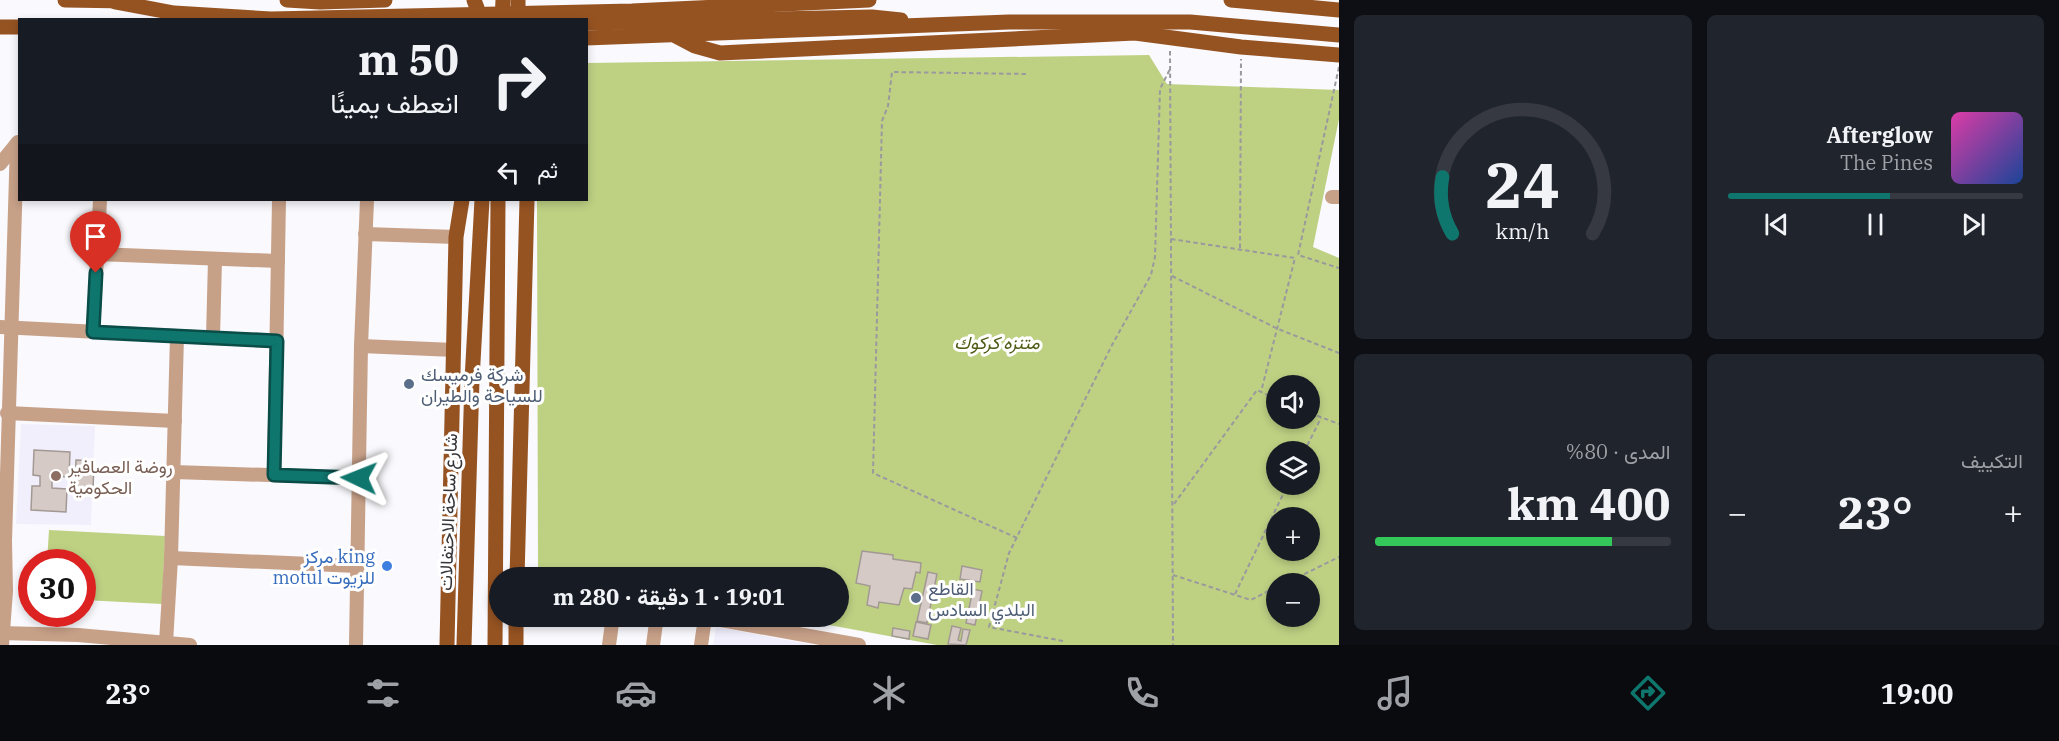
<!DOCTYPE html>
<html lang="ar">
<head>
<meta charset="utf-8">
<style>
	body { margin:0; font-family:"IBM Plex Serif",Vazirmatn,serif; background:#20242c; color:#f1f3f6; direction:rtl; height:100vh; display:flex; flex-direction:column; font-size:22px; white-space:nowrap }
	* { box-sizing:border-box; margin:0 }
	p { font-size:20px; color:#9ea1a6 }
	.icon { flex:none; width:33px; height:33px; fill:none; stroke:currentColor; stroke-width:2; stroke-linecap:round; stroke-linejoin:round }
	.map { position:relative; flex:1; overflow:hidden; direction:ltr }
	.side { display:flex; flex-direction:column; gap:15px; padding:15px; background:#0d0f14; width:720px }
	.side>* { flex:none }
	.banner { position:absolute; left:18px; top:18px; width:570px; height:183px; border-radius:0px; box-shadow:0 3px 9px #0003; direction:rtl; background:#171b24; color:#f1f3f6; overflow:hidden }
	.fabs { position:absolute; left:1266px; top:375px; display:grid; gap:12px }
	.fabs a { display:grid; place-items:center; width:54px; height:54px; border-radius:50%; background:#171b24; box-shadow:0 3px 9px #0003; font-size:30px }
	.speed { position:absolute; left:18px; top:549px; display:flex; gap:12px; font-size:30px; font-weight:700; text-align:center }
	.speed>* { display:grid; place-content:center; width:78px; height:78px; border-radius:50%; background:#171b24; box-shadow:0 3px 9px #0003; line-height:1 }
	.speed .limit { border:9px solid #d22; background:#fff; color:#111 }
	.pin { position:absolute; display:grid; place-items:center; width:51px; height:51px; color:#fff; margin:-62px -26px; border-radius:50% 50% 50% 0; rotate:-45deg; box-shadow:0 0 6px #0007 }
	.pin .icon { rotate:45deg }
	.me { position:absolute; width:66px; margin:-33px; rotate:272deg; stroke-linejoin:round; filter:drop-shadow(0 0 4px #0008) }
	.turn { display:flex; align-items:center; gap:21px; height:126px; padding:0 30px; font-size:27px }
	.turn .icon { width:78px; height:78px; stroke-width:2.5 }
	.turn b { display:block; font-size:42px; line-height:51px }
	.then { display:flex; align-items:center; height:57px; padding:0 30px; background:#0003; gap:12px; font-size:22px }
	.big { font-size:45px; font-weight:700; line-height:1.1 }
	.side .tile { flex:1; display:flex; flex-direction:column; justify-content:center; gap:9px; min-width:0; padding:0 21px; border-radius:9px; background:#20242c }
	.side .dial { align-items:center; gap:0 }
	.dial svg { height:156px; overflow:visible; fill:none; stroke:#363941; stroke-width:7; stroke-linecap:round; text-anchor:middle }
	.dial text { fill:#f1f3f6; stroke:none }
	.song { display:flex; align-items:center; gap:18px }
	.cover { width:72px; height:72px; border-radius:9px; background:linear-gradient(135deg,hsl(320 70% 55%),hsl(220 70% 35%)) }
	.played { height:6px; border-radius:3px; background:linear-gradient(90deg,#0f766e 55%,#363941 55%) }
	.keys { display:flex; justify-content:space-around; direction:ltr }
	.heat { display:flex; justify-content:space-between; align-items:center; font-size:33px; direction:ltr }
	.charge { height:9px; border-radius:4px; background:linear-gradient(90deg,#34c759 80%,#363941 0) }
	.side .tiles { flex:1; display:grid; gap:15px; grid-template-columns:repeat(2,1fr) }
	.trip { position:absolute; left:489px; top:567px; width:360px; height:60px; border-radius:30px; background:#171b24; box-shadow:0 3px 9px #0003; font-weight:700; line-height:60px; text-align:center; direction:rtl }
	.tabs { display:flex; height:96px; justify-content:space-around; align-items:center; background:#090b0e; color:#9ea1a6 }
	.tabs .icon { width:42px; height:42px }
	.tabs .selected { color:#0f766e }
	.tabs b { font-size:27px; color:#f1f3f6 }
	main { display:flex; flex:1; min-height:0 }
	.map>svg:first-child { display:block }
	.built { fill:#f2effd }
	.green { fill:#bed183; fill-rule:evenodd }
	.building { fill:#d5cac5; stroke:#a39994; stroke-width:1.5 }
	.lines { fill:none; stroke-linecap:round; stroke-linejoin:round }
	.path { stroke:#9a999d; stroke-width:2; stroke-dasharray:4.5 3; stroke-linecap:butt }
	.minor { stroke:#c7a088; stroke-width:14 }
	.major { stroke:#965322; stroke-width:15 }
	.major-bridge { stroke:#965322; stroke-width:15 }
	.route-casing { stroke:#0a4d48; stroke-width:15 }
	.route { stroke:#0f766e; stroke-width:10 }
	.service-dot { fill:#5c6f8a; stroke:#fff; stroke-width:2 }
	.education-dot { fill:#8d6e63; stroke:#fff; stroke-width:2 }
	.shop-dot { fill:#3f7fe0; stroke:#fff; stroke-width:2 }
	.labels { text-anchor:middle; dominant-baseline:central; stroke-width:6; stroke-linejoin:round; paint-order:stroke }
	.park-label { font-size:18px; font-style:italic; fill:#4e5b14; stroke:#fff }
	.service-label { font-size:18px; fill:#4e5e75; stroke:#fff; text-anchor:start }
	.education-label { font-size:18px; fill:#785e54; stroke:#fff; text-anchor:start }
	.street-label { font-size:18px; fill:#353438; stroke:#fff }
	.shop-label { font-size:18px; fill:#366cbe; stroke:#fff; text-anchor:end }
</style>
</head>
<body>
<main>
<section class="side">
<div class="tiles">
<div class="tile">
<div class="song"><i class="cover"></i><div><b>Afterglow</b><p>The Pines</p></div></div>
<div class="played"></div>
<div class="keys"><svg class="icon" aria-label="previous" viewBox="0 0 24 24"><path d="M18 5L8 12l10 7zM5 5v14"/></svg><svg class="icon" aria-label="pause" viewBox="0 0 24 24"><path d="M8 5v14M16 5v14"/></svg><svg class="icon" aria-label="next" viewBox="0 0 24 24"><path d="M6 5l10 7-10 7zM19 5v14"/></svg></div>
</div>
<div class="tile dial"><svg viewBox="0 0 100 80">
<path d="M14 69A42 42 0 1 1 86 69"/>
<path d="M14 69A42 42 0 0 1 9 40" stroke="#0f766e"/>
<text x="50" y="56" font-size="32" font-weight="700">24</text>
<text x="50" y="72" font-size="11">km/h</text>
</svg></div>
<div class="tile"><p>التكييف</p>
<div class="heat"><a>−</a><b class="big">23°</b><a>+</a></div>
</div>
<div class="tile"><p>المدى · 80%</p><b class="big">400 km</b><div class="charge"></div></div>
</div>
</section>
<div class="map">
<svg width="1339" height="645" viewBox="0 0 1339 645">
	<rect width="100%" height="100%" fill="#faf9fd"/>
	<g class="built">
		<path d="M21 424 95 426 91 525 16 524Z"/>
		<path d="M716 627 814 645H713Z"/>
	</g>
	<g class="green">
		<path d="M1149 55 1167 84 1339 90V119L1313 247 1339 258V645H937L786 617 838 616V578H579L538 570 537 200H586L587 63ZM1276 386H1310V418H1276ZM1276 452H1310V484H1276ZM1276 518H1310V550H1276ZM1276 584H1310V616H1276Z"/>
		<path d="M49 530 165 536 162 604 83 600 82 562H47Z"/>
	</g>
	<g class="building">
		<path d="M34 450 70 452 69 477 52 476V488L67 489 66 512 31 510 32 486H40V476L33 475Z"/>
		<path d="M76 460 94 461 93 491 75 490Z"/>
		<path d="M862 551 893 555V559L921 563 920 573 916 572 912 589 904 588 899 605 879 602 878 608 867 605 870 586 856 583Z"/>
		<path d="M962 566 982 570 980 582 960 579Z"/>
		<path d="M928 572 937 574 927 623 917 621Z"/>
		<path d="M973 589 982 591 975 625 966 623Z"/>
		<path d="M916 622 931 625 928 639 913 636Z"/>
		<path d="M952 626 961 628 958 640 961 641 963 629 970 630 966 645 948 644Z"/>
		<path d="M893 628 910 631 909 639 892 636Z"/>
	</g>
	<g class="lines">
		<g class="path">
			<path d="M1170 51 1173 645"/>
			<path d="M1339 67 1298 255 1339 268"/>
			<path d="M1171 239 1295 258 1261 392"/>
			<path d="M1240 248 1241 59"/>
			<path d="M1172 276 1278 329 1339 353"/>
			<path d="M1310 413 1339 424"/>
			<path d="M1304 452 1321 418"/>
			<path d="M1174 504 1257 390 1276 399"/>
			<path d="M1017 538 873 473 882 121 888 106 892 72 1029 74"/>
			<path d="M1173 575 1251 600 1276 587"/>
			<path d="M1284 584 1339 557"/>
			<path d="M1235 594 1288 484"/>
			<path d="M1063 641 989 627 1009 553 1112 345 1151 275 1155 257 1160 89 1170 69"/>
		</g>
		<g class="minor">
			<path d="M0 164 18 142"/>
			<path d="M1332 197H1339"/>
			<path d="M365 234 456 237"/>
			<path d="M97 254 278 261"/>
			<path d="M0 327 277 341"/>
			<path d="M93 332 100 200"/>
			<path d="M213 338 215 259"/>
			<path d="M361 346 454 350"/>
			<path d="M7 413 175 421"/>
			<path d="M174 472 359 478"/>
			<path d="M274 475 279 200"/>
			<path d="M0 541H5L6 591 2 645"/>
			<path d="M5 541 17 143"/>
			<path d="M171 558 357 566"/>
			<path d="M699 616 859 645"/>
			<path d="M0 633 78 635 190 645"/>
			<path d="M166 643 171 558 177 336"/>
			<path d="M356 645 361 346 367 200"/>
			<path d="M609 645 613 616"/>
			<path d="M653 645 657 616"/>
			<path d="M701 645 705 618"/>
		</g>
		<g class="major">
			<path d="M65 0 128 1"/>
			<path d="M287 0 320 2 385 0"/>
			<path d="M474 0 477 8 476 20"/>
			<path d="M1231 0 1339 10"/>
			<path d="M502 20 503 0"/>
			<path d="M518 20V0"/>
			<path d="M586 23 872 17 901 20"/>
			<path d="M0 27H20"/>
			<path d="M676 36 695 46 720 53 1135 33 1241 47 1339 55"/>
			<path d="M586 38 1009 22H1190L1339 35"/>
			<path d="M517 578 527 200"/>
			<path d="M447 645 456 237 462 200"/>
			<path d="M464 645 472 380 482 200"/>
			<path d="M495 645 498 200"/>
			<path d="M516 645V616"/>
		</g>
		<path class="major-bridge" d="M115 2 174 13 271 19 632 11 869 0"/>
	</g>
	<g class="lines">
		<defs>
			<path id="route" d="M96 273 93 332 277 341 274 475 359 478"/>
		</defs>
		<use href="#route" class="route-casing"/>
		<use href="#route" class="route"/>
	</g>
	<g class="service-dot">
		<circle cx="409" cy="384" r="6"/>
		<circle cx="916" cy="598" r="6"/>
	</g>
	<circle class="education-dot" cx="56" cy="476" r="6"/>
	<circle class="shop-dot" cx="387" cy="566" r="6"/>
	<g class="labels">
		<g class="park-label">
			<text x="997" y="342">متنزه كركوك</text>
		</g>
		<g class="service-label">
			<text x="421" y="374">شركة فرميسك<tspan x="421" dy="21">للسياحة والطيران</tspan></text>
			<text x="928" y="588">القاطع<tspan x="928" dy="21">البلدي السادس</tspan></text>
		</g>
		<g class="education-label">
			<text x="68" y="466">روضة العصافير<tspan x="68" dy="21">الحكومية</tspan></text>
		</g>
		<g class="street-label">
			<text transform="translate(448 512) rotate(-88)">شارع ساحة الاحتفالات</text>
		</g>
		<g class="shop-label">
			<text x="375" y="556">مركز king<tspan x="375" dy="21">motul للزيوت</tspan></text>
		</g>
	</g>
</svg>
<div class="fabs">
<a><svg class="icon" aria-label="sound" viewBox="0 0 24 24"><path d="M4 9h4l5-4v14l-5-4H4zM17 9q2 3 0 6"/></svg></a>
<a><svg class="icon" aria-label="layers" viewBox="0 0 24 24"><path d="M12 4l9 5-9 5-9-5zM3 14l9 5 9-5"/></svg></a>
<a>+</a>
<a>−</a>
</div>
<div class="speed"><div class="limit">30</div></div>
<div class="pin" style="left:96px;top:273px;background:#d93025"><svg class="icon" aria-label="arrive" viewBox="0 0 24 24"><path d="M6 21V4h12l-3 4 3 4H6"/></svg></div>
<svg class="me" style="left:359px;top:478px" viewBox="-20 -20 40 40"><path d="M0-17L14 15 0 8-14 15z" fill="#0f766e" stroke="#fff" stroke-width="4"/></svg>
<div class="trip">19:01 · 1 دقيقة · 280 m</div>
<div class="banner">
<div class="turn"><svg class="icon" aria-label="right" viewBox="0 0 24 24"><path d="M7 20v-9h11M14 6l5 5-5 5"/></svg><div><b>50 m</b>انعطف يمينًا</div></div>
<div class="then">ثم<svg class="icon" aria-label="left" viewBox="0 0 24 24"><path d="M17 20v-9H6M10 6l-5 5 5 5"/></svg></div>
</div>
</div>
</main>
<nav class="tabs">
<b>19:00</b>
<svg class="icon selected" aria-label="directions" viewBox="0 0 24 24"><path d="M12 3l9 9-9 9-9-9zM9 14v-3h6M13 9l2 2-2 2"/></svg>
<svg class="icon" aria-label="music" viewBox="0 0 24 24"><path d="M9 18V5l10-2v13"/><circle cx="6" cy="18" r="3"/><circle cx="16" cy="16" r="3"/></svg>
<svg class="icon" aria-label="phone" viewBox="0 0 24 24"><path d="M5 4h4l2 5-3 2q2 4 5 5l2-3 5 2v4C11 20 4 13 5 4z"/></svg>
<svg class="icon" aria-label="climate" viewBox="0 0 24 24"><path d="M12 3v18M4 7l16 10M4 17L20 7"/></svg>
<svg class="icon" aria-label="car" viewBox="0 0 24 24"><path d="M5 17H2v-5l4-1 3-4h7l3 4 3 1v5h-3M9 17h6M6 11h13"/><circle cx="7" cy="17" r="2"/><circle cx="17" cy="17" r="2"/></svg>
<svg class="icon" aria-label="filters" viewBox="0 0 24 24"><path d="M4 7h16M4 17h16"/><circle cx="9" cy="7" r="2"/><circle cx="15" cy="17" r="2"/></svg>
<b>23°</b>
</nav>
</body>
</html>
